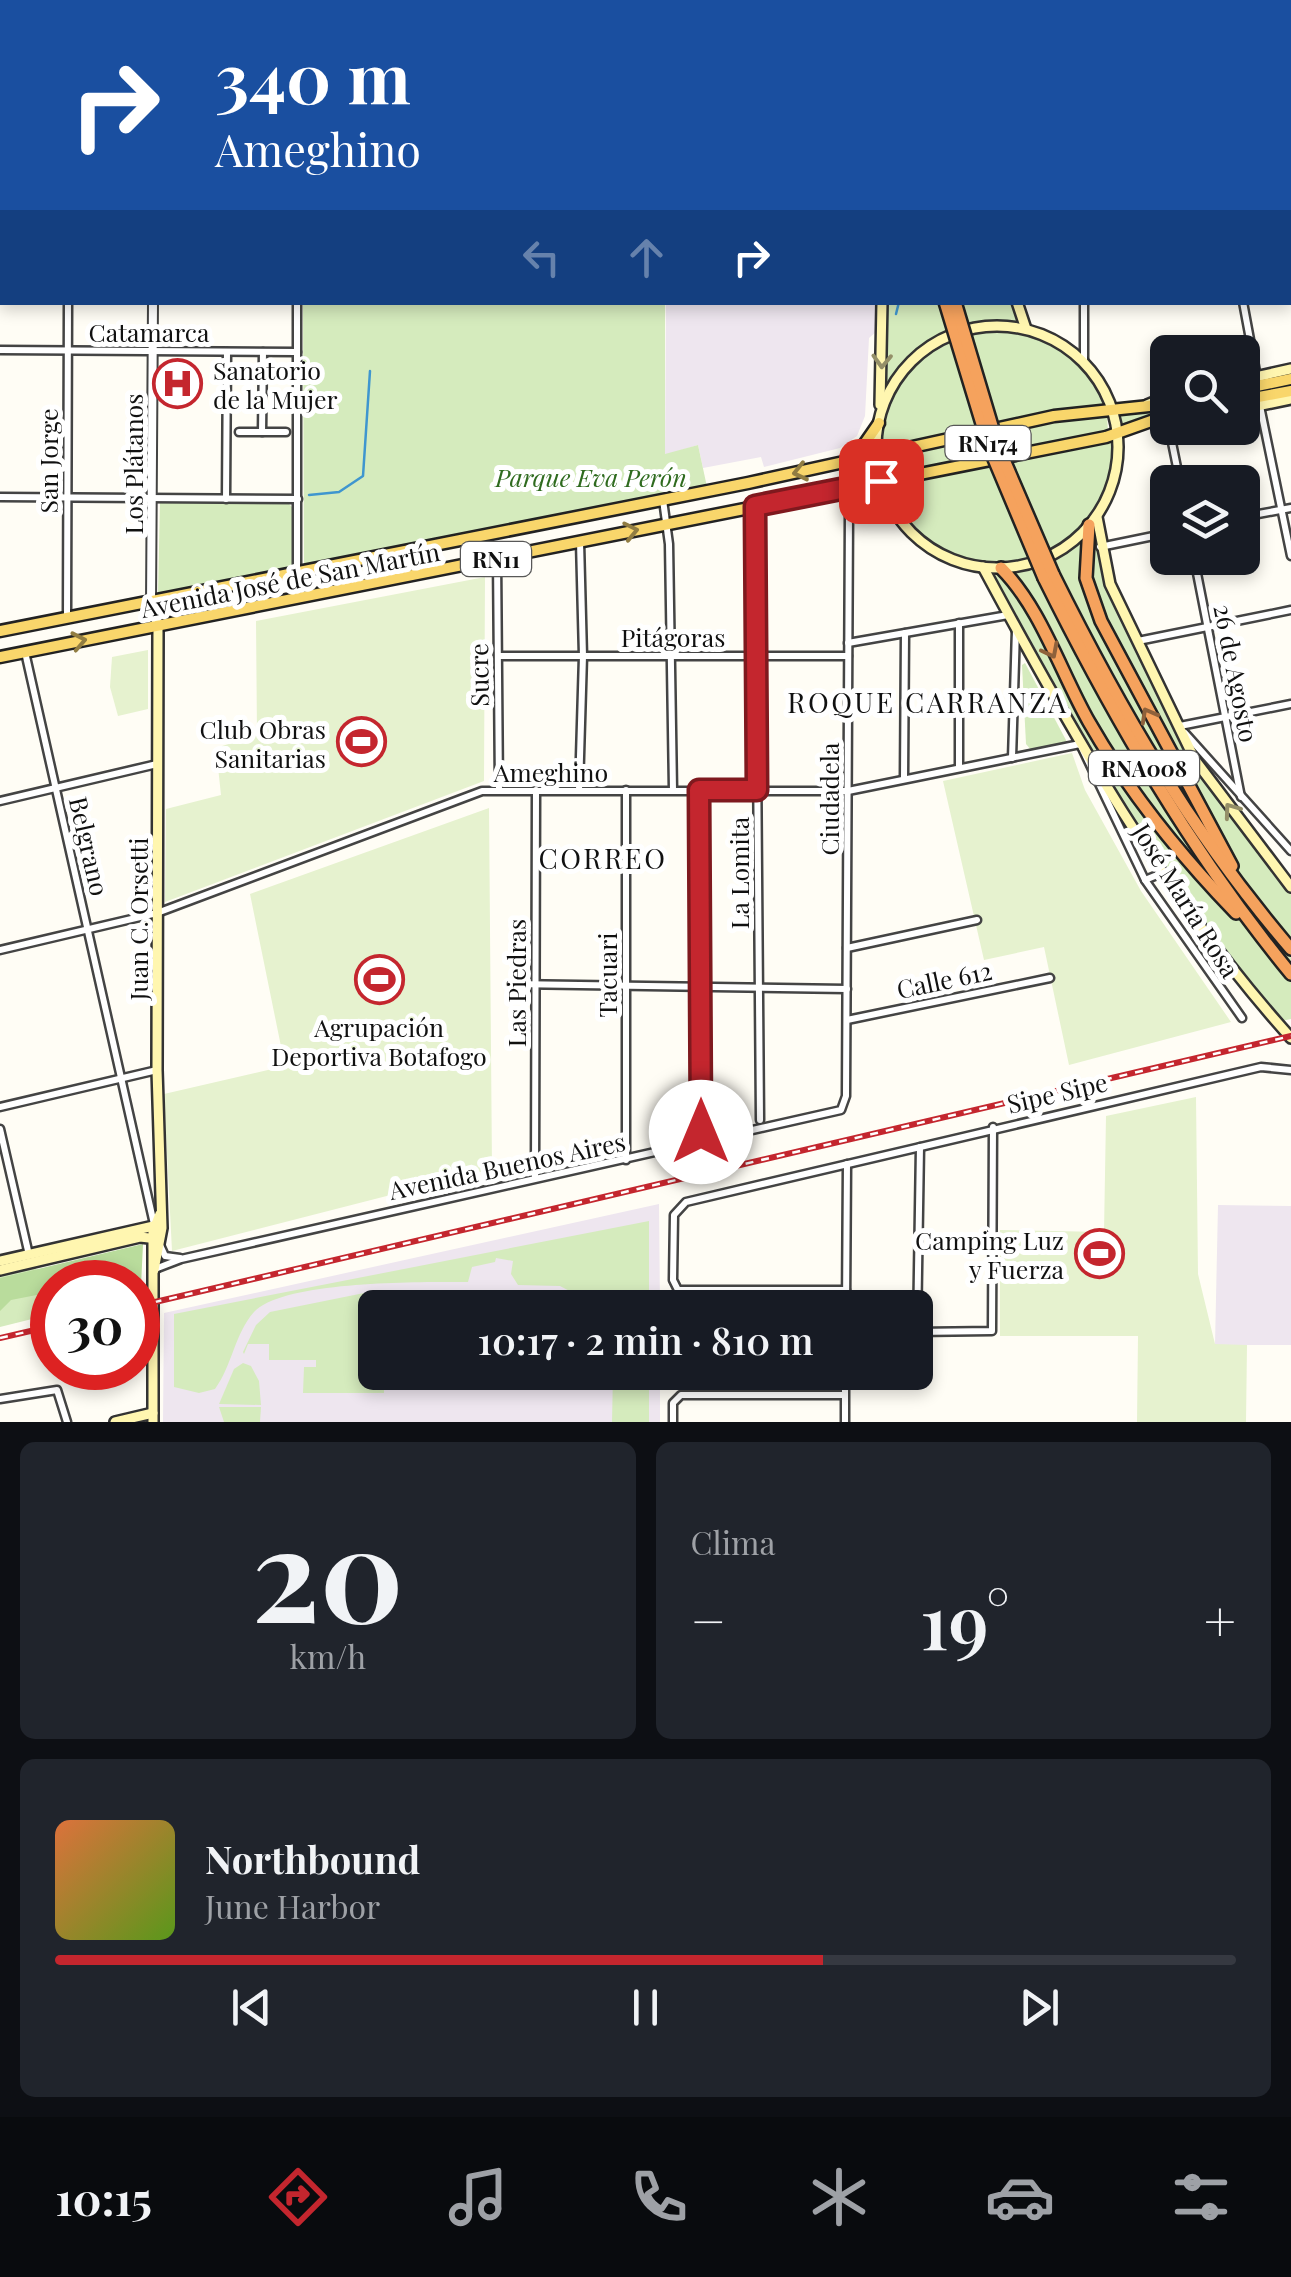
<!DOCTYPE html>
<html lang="es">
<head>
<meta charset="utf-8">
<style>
	body { margin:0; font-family:"Playfair Display",serif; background:#20242c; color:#f1f3f6; height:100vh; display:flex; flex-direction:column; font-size:38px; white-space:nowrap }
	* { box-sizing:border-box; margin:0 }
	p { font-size:32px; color:#9ea1a6 }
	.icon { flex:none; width:55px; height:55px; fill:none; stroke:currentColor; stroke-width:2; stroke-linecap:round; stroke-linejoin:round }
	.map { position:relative; height:1422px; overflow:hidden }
	.side { display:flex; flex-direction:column; gap:20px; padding:20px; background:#0d0f14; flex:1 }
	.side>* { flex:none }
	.banner { position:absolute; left:0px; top:0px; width:1292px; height:305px; box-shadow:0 5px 15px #0003; background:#1a4fa0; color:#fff; overflow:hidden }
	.controls { position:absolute; left:1150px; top:335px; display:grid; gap:20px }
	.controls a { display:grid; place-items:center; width:110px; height:110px; border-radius:15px; background:#171b24; box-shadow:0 5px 15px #0003; font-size:50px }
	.speed { position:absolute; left:30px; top:1260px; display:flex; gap:20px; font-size:50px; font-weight:700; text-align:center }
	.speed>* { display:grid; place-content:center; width:130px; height:130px; border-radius:50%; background:#171b24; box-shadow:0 5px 15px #0003; line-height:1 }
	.speed .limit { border:15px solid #d22; background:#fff; color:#111 }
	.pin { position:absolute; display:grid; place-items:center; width:85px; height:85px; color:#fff; margin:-42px; border-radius:20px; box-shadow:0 5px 15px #0006 }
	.me { position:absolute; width:110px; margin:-55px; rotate:0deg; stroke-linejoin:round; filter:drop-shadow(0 0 8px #0008) }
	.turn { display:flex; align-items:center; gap:35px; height:210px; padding:0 50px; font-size:45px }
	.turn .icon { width:130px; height:130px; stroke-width:2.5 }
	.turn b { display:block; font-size:70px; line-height:85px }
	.lanes { display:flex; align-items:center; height:95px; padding:0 50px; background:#0003; justify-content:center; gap:50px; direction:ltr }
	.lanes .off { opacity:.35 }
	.big { font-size:75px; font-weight:600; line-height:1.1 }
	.side .card { flex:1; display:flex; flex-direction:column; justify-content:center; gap:15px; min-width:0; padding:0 35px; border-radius:15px; background:#20242c }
	.side .dial { align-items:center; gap:0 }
	.dial b { font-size:130px; line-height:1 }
	.song { display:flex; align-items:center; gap:30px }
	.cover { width:120px; height:120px; border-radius:15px; background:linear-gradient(135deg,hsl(20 70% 55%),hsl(90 70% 35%)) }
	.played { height:10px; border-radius:5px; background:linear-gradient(90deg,#c4262e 65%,#363941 65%) }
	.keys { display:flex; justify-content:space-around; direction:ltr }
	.heat { display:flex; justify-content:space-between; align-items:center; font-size:55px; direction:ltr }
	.side .tiles { flex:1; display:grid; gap:20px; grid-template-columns:1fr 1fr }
	.card:last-child { grid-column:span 2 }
	.trip { position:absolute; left:358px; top:1290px; width:575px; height:100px; border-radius:15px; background:#171b24; box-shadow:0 5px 15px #0003; font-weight:600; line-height:100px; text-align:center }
	.menu { display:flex; height:160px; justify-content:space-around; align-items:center; background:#090b0e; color:#9ea1a6 }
	.menu .icon { width:70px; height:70px }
	.menu .active { color:#c4262e }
	.menu b { font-size:45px; color:#f1f3f6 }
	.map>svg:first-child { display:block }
	.industrial { fill:#eee6ef }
	.green { fill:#d5ebbd }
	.forest { fill:#b9dc9c }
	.pitch { fill:#e6f2cf }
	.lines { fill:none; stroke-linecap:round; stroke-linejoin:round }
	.stream { stroke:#3f96cf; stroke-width:2.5 }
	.minor-casing { stroke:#444; stroke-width:11 }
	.tertiary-casing { stroke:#444; stroke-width:12 }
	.secondary-casing { stroke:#333; stroke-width:14 }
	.primary-casing { stroke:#222; stroke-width:15 }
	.motorway-casing { stroke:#222; stroke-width:16 }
	.minor { stroke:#fff; stroke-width:6 }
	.tertiary { stroke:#fff; stroke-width:8 }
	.secondary { stroke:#fff6b0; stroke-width:9 }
	.primary { stroke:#f9d66b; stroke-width:10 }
	.motorway { stroke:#f5a25d; stroke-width:11 }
	.rail-casing { stroke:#c4262e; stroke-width:6 }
	.rail { stroke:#fff; stroke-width:2.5; stroke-dasharray:8; stroke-linecap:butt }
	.motorway-bridge-casing { stroke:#222; stroke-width:16; stroke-linecap:butt }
	.motorway-bridge { stroke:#f5a25d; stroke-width:11 }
	.oneway { stroke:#948f68 }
	.oneway2 { stroke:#917d42 }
	.oneway3 { stroke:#8e613b }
	.route-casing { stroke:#7f191e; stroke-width:25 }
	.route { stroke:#c4262e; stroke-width:18 }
	.labels { text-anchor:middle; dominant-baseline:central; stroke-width:10; stroke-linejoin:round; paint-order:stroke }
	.shield { fill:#fff; stroke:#585858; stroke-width:2.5 }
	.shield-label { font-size:22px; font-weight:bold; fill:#111 }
	.street-label { font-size:25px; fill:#111; stroke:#fff }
	.poi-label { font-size:25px; fill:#111; stroke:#fff; text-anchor:end }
	.park-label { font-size:25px; font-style:italic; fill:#2f6b1f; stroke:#fff }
	.neighbourhood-label { font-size:28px; letter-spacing:2.5px; fill:#111; stroke:#fff }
</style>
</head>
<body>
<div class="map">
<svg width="1291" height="1422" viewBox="0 0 1291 1422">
	<rect width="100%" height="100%" fill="#fffdf5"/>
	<g class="industrial">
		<path d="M666 303H876V332L869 338 865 416 857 436 840 448 764 467 761 457 703 468 698 445 665 455Z"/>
		<path d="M659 1204 660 1307 375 1308V1372L660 1373V1422H163L164 1313Z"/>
		<path d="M1218 1205 1291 1206V1345H1215Z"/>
	</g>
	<g class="green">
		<path d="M305 0H666L305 2Z"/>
		<path d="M303 303H665V454L698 445 707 487 304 567Z"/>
		<path d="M882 303H1017L1026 329C1067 341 1094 368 1111 407L1147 405 1167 396V424L1148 422 1117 435 1115 474 1097 515 1110 584 1195 760 1291 887V1019L1276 1022 1162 873 983 567C933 558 899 528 881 481L1117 434 1111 408 877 455Z"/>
		<path d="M1098 413 1107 416 1108 432 883 476 881 460Z"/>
		<path d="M287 502 295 510 294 566 289 572 158 594 160 503Z"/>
		<path d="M1025 663 1067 742 1066 743 1031 750 1026 744 1022 665Z"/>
		<path d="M649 1221V1307H600L560 1286 518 1285 511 1274 513 1261 496 1258 495 1262 472 1267 468 1282C424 1282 284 1280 254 1312 235 1333 232 1366 215 1389L199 1393 174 1387V1314Z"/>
		<path d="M35 1264 48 1315 0 1327V1273Z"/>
		<path d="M379 1290 387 1292V1307L375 1308V1372L384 1373V1393H303L304 1367H316V1360H269V1344H248L244 1354 243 1352 256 1325 270 1312Z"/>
		<path d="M243 1363 251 1366 259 1381 261 1405 219 1404 234 1369Z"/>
		<path d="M613 1373H649V1422H612Z"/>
		<path d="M219 1407H261L260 1422H224Z"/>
	</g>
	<g class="forest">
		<rect x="667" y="0" width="165" height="2"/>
		<path d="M143 1244 141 1286 52 1282V1292L11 1300 0 1311V1278Z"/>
	</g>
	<g class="pitch">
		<path d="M485 577 484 781 165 902 166 809 221 795 216 748 257 735 256 621Z"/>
		<path d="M148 650V709L118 716 110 687 112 657Z"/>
		<path d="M1072 753 1085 790 1141 891 1231 1022 1069 1065 1044 947 984 960 943 781Z"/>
		<path d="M489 808 492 1169 172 1251 164 1094 285 1066 250 894Z"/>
		<path d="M1196 1097 1198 1274 1215 1344 1247 1345 1246 1422H1137L1138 1336H1000V1230L1104 1232 1106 1116Z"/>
	</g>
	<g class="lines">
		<g class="stream">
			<path d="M854 2V0"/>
			<path d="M896 314 899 302"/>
			<path d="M309 495 339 492 363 476 370 371"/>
		</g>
		<defs>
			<g id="minor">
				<path d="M968 0 1005 2"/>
				<path d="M1084 0V2"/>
				<path d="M1181 0 1182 2"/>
				<path d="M68 2V0"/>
				<path d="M301 2V0"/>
				<path d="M1102 2 1112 0"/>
				<path d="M0 57H2"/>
				<path d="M1290 90 1291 89"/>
				<path d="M0 205H2"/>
				<path d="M1290 226H1291"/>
				<path d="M1084 302V363"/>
				<path d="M1243 302 1257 377"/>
				<path d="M0 350 297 352"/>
				<path d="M1260 406 1291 556"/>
				<path d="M1169 428 1180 482"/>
				<path d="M239 432H286"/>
				<path d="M262 432 263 352"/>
				<path d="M0 497 298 499"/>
				<path d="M226 499 227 352"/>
				<path d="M663 500 669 544 673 790"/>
				<path d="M755 507 760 1120"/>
				<path d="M1242 517 1291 508"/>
				<path d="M1100 547 1168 533"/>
				<path d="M497 558 499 790"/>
				<path d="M1194 558 1241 797"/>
				<path d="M297 571V302"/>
				<path d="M67 617 68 302"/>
				<path d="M1138 641 1291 610"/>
				<path d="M848 643 1008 615"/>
				<path d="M25 652 154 1224"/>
				<path d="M498 656H848"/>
				<path d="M1180 726 1291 704"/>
				<path d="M1185 733 1291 851"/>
				<path d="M1012 758 1016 629"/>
				<path d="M959 768V623"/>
				<path d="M904 779 905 633"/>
				<path d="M579 790 583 656 580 542"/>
				<path d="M699 790 701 1132"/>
				<path d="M0 801 157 764"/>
				<path d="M1145 880 1162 873"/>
				<path d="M847 948 977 920"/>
				<path d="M0 950 157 913 482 791H848L1080 744 1145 880 1242 1018"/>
				<path d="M512 984 847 989"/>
				<path d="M847 1020 1050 978"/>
				<path d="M0 1107 157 1070"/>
				<path d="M0 1129 29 1255"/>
				<path d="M626 1160V790"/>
				<path d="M535 1177 536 790"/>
				<path d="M160 1245 165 1256 180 1258"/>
				<path d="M155 1269 181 1259 841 1110 846 1096 849 512 845 489"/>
				<path d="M846 1290H678L673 1280 674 1215 686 1202 1261 1067 1291 1070"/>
				<path d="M846 1308 847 1164"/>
				<path d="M915 1332 992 1331 993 1127"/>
				<path d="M917 1332 920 1147"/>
				<path d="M845 1372V1422"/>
				<path d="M0 1399 57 1390 67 1422"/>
				<path d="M673 1422V1403L681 1395H844"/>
			</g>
			<g id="tertiary">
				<path d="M156 2V0"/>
				<path d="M151 604 153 302"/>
			</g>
			<g id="secondary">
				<path d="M840 0V2"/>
				<path d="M968 0V2"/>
				<path d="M1017 302 1026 329"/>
				<circle cx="997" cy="447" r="121"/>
				<path d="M1242 380 1291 369"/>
				<path d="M880 405 882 302"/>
				<path d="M1147 405 1168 396"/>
				<path d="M1242 409 1291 399"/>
				<path d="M1097 517 1110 584 1195 760 1291 887"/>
				<path d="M983 567C1072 733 1164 897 1291 1038"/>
				<path d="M151 604 158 626 157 1070 162 1228 154 1270"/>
				<path d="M0 1261 158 1225"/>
				<path d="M0 1270 140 1237 158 1239"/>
				<path d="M115 1422 153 1413"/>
				<path d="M153 1422V1232L160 1214"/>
			</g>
			<g id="primary">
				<path d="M1242 389 1291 379"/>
				<path d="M1242 400 1291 391"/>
				<path d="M854 459 879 423"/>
				<path d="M0 631 748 483 1054 416 1168 404"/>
				<path d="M0 657 1106 437 1168 415"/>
			</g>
			<g id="motorway">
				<path d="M896 0V2"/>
				<path d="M906 0V2"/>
				<path d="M1089 525 1086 578 1101 621 1232 866"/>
				<path d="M1001 568C1041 608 1061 673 1089 722 1129 792 1180 855 1236 913"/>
				<path d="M1053 574C1121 711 1191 832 1291 949"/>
				<path d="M1044 578C1114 719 1191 852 1291 974"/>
			</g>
		</defs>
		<use href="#minor" class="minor-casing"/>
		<use href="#tertiary" class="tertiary-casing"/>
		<use href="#secondary" class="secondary-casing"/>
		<use href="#primary" class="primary-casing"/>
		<use href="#motorway" class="motorway-casing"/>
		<use href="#minor" class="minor"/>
		<use href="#tertiary" class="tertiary"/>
		<use href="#secondary" class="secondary"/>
		<use href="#primary" class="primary"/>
		<use href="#motorway" class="motorway"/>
		<defs>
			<g id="rail">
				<path d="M138 1306 1291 1036"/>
				<path d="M0 1338 52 1326"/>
			</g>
		</defs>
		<use href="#rail" class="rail-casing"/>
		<use href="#rail" class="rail"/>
		<defs>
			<g id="motorway-bridge">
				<path d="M945 302 989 447 1044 578"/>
				<path d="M955 302 998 446 1053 574"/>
			</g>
		</defs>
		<use href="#motorway-bridge" class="motorway-bridge-casing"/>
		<use href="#motorway-bridge" class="motorway-bridge"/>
	</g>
	<defs><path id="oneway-chevron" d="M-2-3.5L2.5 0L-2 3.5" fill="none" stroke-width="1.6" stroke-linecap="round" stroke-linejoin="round" transform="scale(2.5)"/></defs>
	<g class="oneway">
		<use href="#oneway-chevron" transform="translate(882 361) rotate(92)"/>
		<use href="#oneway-chevron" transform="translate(1231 810) rotate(-126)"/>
	</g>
	<g class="oneway2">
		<use href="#oneway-chevron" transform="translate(800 472) rotate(167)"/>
		<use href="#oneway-chevron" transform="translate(631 531) rotate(-12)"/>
		<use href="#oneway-chevron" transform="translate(79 641) rotate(-11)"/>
	</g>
	<g class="oneway3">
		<use href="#oneway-chevron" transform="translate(1051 651) rotate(63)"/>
		<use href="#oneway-chevron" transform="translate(1148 715) rotate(-119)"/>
	</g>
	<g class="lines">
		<defs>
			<path id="route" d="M701 1132 699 790H757L755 506 881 481"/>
		</defs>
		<use href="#route" class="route-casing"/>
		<use href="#route" class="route"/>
	</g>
	<defs>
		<symbol id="hospital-ring" viewBox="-11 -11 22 22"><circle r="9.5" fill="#fff" stroke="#c4262e" stroke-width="1.5"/><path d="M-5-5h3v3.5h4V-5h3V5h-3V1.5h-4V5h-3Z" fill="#c4262e"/></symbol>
		<symbol id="stadium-ring" viewBox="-11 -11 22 22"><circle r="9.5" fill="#fff" stroke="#c4262e" stroke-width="1.5"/><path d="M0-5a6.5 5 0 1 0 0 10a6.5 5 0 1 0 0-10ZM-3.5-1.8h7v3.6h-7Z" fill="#c4262e"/></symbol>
	</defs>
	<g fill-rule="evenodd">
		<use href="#hospital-ring" x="150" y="356" width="55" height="55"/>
		<use href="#stadium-ring" x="334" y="714" width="55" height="55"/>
		<use href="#stadium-ring" x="352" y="952" width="55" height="55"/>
		<use href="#stadium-ring" x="1072" y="1226" width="55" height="55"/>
	</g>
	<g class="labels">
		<g class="shield">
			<rect x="945.5" y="426" width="85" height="34" rx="8"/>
			<rect x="461" y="542" width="70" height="34" rx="8"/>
			<rect x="1089" y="751" width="110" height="34" rx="8"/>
		</g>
		<g class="shield-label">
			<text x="988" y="443">RN174</text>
			<text x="496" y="559">RN11</text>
			<text x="1144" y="768">RNA008</text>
		</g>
		<g class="street-label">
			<text x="149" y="331">Catamarca</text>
			<text transform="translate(47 461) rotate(-90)">San Jorge</text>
			<text transform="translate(132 464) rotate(-90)">Los Plátanos</text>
			<text transform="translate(290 579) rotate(-11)">Avenida José de San Martín</text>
			<text x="673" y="636">Pitágoras</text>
			<text transform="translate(1237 673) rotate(79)">26 de Agosto</text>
			<text transform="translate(478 675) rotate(-91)">Sucre</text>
			<text x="551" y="771">Ameghino</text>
			<text transform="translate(828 799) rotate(-90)">Ciudadela</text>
			<text transform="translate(90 846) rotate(77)">Belgrano</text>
			<text transform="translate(738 873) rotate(-90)">La Lomita</text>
			<text transform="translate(1187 900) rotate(58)">José María Rosa</text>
			<text transform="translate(137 919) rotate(-90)">Juan C. Orsetti</text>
			<text transform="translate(606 975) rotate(-90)">Tacuari</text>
			<text transform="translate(944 979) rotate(-12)">Calle 612</text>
			<text transform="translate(515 983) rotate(-90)">Las Piedras</text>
			<text transform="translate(1057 1092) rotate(-13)">Sipe Sipe</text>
			<text transform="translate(507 1165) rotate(-12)">Avenida Buenos Aires</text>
		</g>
		<g class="poi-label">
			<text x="213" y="369" text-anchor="start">Sanatorio<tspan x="213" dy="29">de la Mujer</tspan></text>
			<text x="326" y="728">Club Obras<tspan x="326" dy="29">Sanitarias</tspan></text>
			<text x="379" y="1026" text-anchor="middle">Agrupación<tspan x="379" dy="29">Deportiva Botafogo</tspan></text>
			<text x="1064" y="1239">Camping Luz<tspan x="1064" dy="29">y Fuerza</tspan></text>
		</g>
		<g class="park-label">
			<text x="591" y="476">Parque Eva Perón</text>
		</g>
		<g class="neighbourhood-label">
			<text x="928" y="701">ROQUE CARRANZA</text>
			<text x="603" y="857">CORREO</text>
		</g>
	</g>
</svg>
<div class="controls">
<a><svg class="icon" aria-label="search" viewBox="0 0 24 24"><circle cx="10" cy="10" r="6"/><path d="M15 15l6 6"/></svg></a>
<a><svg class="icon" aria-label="layers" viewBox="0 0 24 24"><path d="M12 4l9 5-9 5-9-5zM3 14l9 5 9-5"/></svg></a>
</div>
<div class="speed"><div class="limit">30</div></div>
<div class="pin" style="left:881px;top:481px;background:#d93025"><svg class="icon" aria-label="arrive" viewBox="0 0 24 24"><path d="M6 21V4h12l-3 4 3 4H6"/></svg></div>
<svg class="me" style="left:701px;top:1132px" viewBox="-20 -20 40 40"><circle r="19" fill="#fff"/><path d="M0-13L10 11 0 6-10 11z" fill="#c4262e"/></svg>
<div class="trip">10:17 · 2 min · 810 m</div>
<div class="banner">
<div class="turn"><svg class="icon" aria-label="right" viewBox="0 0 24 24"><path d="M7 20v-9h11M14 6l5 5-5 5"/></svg><div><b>340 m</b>Ameghino</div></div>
<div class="lanes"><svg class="icon off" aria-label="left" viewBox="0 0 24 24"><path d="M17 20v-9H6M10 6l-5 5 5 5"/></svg><svg class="icon off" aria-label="ahead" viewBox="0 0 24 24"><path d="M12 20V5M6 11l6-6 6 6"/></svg><svg class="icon" aria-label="right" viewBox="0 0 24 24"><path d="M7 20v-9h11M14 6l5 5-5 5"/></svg></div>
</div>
</div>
<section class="side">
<div class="tiles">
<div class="card dial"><b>20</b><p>km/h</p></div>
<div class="card"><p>Clima</p>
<div class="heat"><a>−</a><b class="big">19°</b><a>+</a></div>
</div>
<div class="card">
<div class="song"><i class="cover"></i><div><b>Northbound</b><p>June Harbor</p></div></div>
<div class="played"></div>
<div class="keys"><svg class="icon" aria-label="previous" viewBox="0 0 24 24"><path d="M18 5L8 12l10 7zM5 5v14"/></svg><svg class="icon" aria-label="pause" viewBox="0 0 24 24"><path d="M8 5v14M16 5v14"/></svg><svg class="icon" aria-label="next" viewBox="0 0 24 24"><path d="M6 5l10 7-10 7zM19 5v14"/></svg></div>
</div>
</div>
</section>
<nav class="menu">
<b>10:15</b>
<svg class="icon active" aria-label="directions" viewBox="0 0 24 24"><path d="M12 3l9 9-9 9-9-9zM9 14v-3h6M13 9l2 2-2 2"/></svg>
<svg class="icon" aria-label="music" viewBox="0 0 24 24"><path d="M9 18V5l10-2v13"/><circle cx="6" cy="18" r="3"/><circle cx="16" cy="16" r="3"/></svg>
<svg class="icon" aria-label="phone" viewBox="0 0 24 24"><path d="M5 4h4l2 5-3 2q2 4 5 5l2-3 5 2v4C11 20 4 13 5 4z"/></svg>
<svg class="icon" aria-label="climate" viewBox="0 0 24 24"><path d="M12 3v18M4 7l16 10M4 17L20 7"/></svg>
<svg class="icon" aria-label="car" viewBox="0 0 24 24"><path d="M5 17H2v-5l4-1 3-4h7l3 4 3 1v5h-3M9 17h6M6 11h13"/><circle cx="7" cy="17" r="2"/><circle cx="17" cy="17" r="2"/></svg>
<svg class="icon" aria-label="filters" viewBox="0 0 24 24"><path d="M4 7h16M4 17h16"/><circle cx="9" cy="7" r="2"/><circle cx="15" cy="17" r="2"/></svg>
</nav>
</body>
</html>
